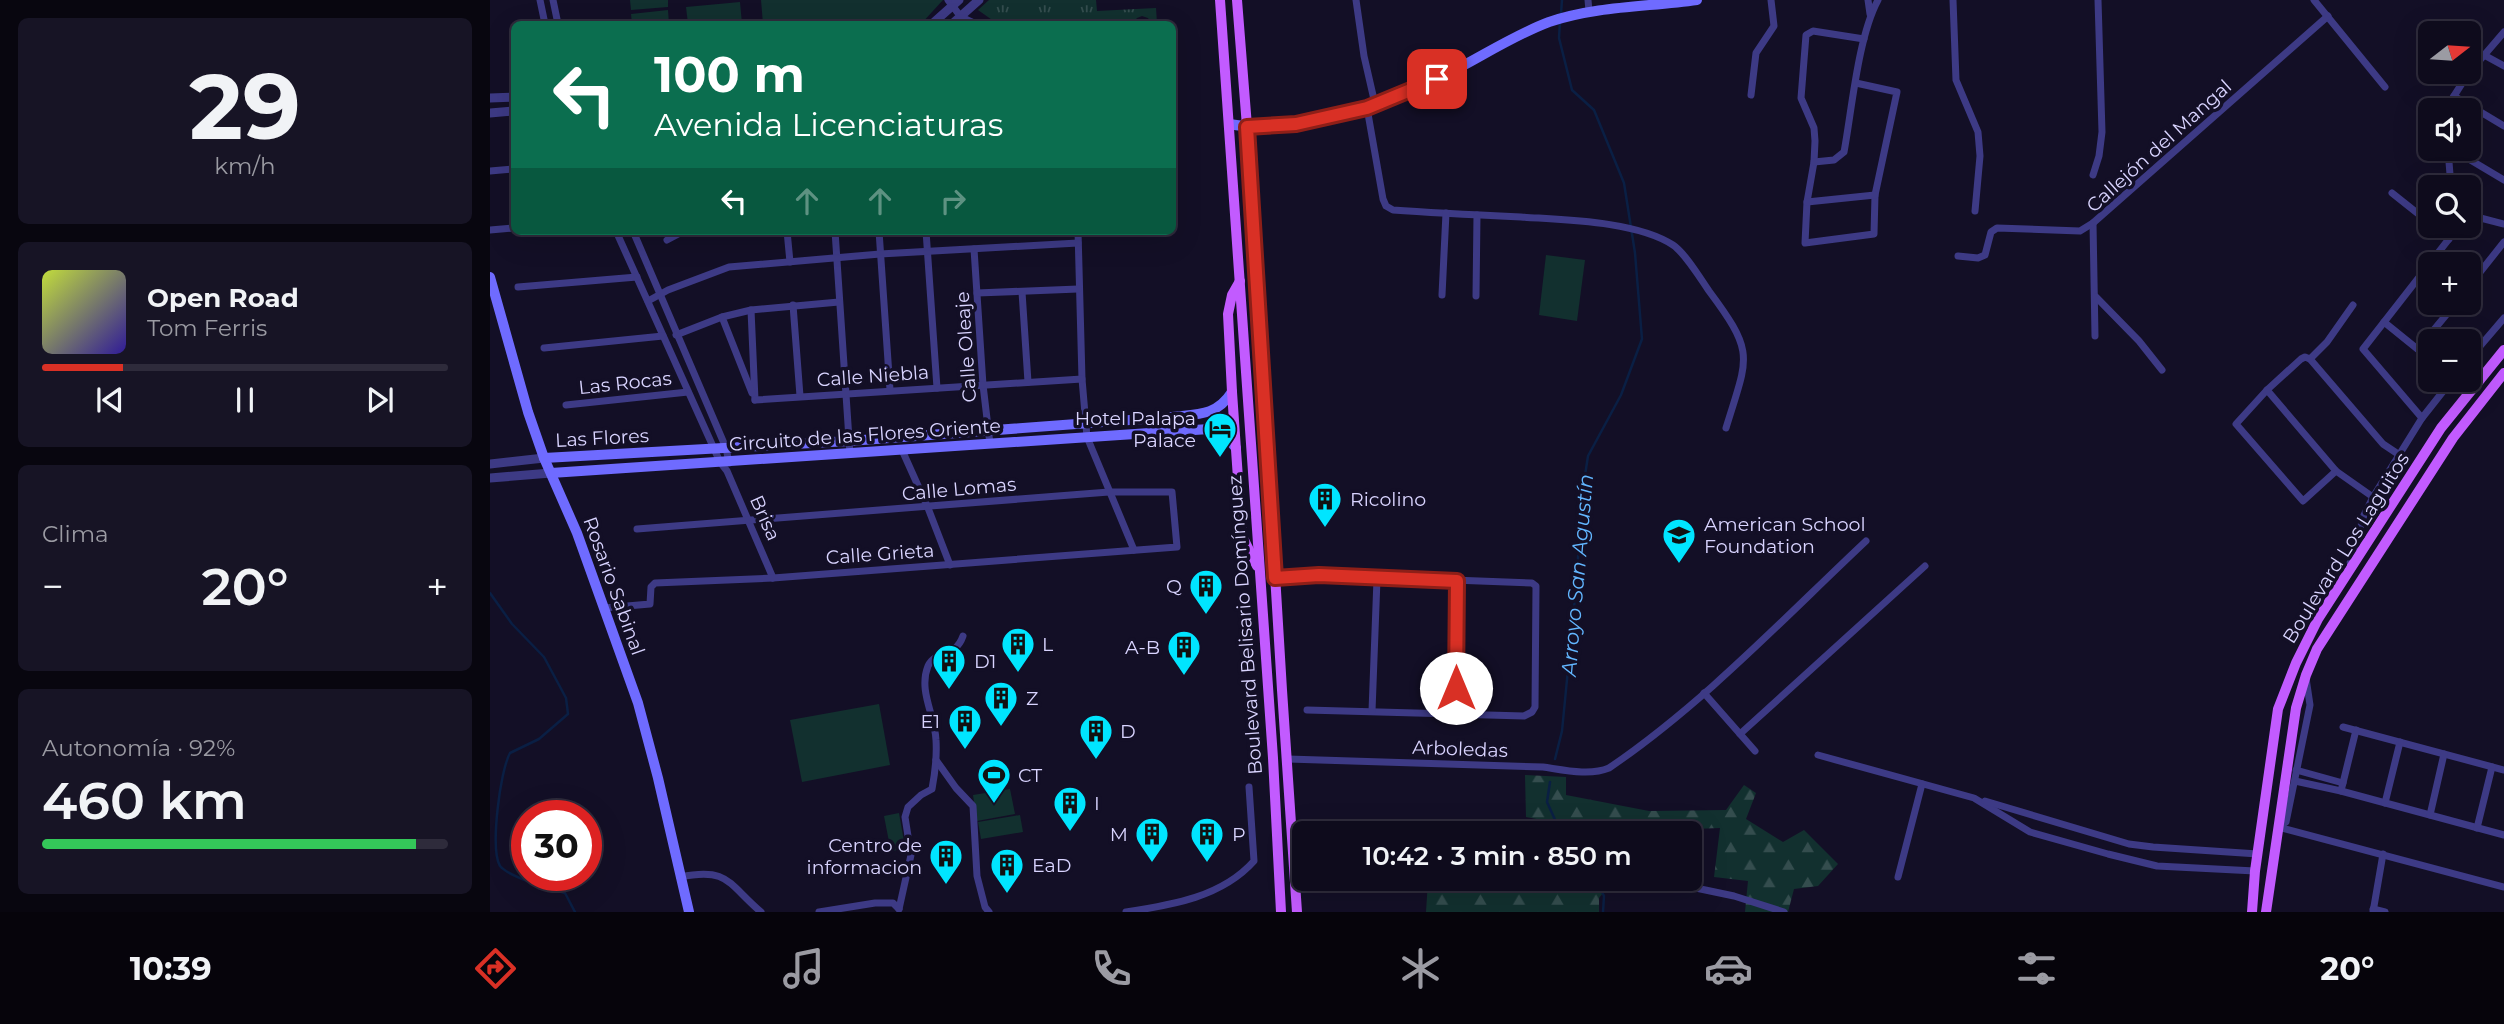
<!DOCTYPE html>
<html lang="es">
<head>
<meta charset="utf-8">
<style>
	body { margin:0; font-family:Montserrat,sans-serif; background:#171425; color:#f1f3f6; height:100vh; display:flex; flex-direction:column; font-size:26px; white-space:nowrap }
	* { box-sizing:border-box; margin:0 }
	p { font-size:23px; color:#9b9ba3 }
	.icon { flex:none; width:38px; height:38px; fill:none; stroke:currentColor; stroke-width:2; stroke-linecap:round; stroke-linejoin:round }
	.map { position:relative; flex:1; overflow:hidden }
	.sheet { display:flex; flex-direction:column; gap:18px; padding:18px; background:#08060f; width:490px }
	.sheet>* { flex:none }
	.hud { position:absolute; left:21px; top:21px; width:665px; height:214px; border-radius:10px; box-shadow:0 7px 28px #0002,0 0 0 2px #2e2b3b; background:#0b6e4f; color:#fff; overflow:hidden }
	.needle { width:46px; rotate:73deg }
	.controls { position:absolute; left:1928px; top:21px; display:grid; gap:14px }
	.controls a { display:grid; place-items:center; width:63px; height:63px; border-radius:10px; background:#0e0b1c; box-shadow:0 7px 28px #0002,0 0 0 2px #2e2b3b; font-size:35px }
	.speed { position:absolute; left:21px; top:800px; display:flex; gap:14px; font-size:35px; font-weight:700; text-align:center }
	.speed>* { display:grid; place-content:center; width:91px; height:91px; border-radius:50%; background:#0e0b1c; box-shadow:0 7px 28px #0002,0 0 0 2px #2e2b3b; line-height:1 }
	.speed .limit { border:10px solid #d22; background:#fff; color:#111 }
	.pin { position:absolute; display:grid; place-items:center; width:60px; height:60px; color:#fff; margin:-30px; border-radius:14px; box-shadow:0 4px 10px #0006 }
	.me { position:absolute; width:77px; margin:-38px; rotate:0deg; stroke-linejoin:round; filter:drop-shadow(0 0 5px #0008) }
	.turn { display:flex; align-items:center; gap:24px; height:147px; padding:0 28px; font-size:32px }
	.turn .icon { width:91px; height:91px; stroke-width:2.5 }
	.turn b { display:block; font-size:49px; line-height:60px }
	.lanes { display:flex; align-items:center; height:66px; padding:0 28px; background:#0003; justify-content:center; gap:35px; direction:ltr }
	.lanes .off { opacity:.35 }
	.big { font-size:52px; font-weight:600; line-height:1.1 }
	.sheet .tile { flex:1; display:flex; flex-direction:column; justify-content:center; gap:10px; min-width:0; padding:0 24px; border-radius:10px; background:#171425 }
	.sheet .dial { align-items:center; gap:0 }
	.dial b { font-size:91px; line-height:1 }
	.song { display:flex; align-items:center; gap:21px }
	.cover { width:84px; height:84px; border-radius:10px; background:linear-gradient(135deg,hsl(70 70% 55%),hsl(250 70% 35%)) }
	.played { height:7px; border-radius:4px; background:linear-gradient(90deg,#d93025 20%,#2e2b3b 20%) }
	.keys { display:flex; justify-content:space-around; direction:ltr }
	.heat { display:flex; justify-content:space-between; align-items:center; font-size:38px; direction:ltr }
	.charge { height:10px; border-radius:5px; background:linear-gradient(90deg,#34c759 92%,#2e2b3b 0) }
	.trip { position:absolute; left:802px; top:821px; width:410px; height:70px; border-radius:10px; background:#0e0b1c; box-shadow:0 7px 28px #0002,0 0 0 2px #2e2b3b; font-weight:600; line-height:70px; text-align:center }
	.tab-bar { display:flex; height:112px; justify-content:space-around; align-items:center; background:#06040b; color:#9b9ba3 }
	.tab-bar .icon { width:49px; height:49px }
	.tab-bar .on { color:#d93025 }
	.tab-bar b { font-size:32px; color:#f1f3f6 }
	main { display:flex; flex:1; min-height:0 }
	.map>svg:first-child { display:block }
	.grass { fill:url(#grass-tufts) }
	.forest { fill:url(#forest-firs) }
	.green { fill:#12302f }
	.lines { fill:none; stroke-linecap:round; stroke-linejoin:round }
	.stream { stroke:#0a1f44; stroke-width:2.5 }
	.minor { stroke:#3d3a85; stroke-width:7 }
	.tertiary { stroke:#3d3a85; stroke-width:9 }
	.secondary { stroke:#6f6bff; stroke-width:10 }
	.primary { stroke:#c25bff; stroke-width:10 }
	.route-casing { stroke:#8d1f18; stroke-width:18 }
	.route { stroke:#d93025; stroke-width:12 }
	.labels { text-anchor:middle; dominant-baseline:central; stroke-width:7; stroke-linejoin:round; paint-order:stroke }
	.street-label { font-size:19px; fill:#d9d4ff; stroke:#130f26 }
	.poi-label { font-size:19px; fill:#d9d4ff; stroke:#130f26; text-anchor:start }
	.water-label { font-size:21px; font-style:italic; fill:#62b6ff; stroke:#130f26 }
</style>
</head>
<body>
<main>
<section class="sheet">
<div class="tile dial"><b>29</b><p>km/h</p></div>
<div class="tile">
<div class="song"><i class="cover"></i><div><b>Open Road</b><p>Tom Ferris</p></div></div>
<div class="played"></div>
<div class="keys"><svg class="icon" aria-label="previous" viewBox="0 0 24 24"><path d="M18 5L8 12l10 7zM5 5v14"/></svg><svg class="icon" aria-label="pause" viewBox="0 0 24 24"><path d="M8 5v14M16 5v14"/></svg><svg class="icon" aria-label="next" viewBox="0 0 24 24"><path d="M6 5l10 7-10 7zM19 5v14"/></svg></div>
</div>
<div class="tile"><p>Clima</p>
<div class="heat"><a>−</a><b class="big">20°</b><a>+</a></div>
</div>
<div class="tile"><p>Autonomía · 92%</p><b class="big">460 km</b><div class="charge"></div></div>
</section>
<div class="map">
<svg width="2014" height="912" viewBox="0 0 2014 912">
	<defs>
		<pattern id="grass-tufts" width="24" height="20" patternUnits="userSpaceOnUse" patternTransform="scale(1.75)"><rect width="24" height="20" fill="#12302f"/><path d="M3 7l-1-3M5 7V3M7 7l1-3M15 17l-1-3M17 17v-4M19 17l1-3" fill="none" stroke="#344d4e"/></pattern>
		<pattern id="forest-firs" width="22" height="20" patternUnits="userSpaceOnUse" patternTransform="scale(1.75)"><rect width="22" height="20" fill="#12302f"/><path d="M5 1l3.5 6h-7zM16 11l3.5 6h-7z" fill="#344d4e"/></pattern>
	</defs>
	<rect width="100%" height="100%" fill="#130f26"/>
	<path class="grass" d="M499 0H606L607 11 666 8 667 24H662L658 18 652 16 647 18 642 24H508L488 10Z"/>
	<g class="forest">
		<path d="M1035 775 1076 777V795L1159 811 1236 810 1254 785 1266 793 1256 819 1293 842 1314 830 1348 864 1328 886 1304 889 1298 912H1255L1258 881 1224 877 1230 828 1175 830 1174 833H1052V820L1036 817Z"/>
		<path d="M1052 879H1125L1109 898V912H936L938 881 1051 883Z"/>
	</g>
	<g class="green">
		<path d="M140 0H178V7L141 10Z"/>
		<path d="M271 0H453L431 24H273Z"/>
		<path d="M250 2 252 24H198L196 7Z"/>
		<path d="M178 10 179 24H142L141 14Z"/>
		<path d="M1056 255 1095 260 1087 321 1049 315Z"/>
		<path d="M389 704 400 765 312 782 300 720Z"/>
		<path d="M520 789 525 814 487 821 483 795Z"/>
		<path d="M409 813 415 847 401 852 394 816Z"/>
		<path d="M530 815 533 832 491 839 488 822Z"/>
	</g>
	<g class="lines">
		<g class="stream">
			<path d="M1071 14 1072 0"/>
			<path d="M0 593 22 624 54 657 76 698 78 714 49 739 20 753C10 771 0 849 10 866 19 877 60 889 75 893L85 912"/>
			<path d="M1065 759 1072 731 1087 577 1091 501 1098 456 1131 395 1152 339 1145 253 1134 183 1104 110 1082 90 1069 38 1070 21"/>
			<path d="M1060 782 1057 802 1071 833"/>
			<path d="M1105 878 1114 896 1113 912"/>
		</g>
		<g class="minor">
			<path d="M50 0 55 24"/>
			<path d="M63 0 68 24"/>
			<path d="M458 0 471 17 486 24"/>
			<path d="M866 0 874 56 885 104"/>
			<path d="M1098 0 1099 11"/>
			<path d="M1378 0 1380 14"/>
			<path d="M1463 0 1466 80 1488 132 1490 156 1485 211"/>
			<path d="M1824 0 1895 87"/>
			<path d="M1994 55 2014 66"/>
			<path d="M1366 83 1407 92 1385 195 1384 234 1315 243 1317 202 1324 162 1325 141 1324 128 1311 98 1316 35 1323 31 1374 39"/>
			<path d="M1261 95 1266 53 1284 26 1281 0"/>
			<path d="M1964 96 2014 126"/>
			<path d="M877 108 893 199 896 206 903 210C945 213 988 215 1031 217 1075 220 1146 221 1183 245 1195 253 1210 278 1219 291 1266 354 1258 356 1236 428"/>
			<path d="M1955 110 1978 74 2014 32"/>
			<path d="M1954 149 1959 162 1961 187"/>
			<path d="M1962 149 2014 180"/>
			<path d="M1324 162 1344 160 1354 152C1362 109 1368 37 1388 0"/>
			<path d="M0 171 24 169"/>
			<path d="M1603 175 1609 156 1612 132 1608 0"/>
			<path d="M1902 193 1941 224"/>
			<path d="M1317 202 1385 195"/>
			<path d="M1979 215 2014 224"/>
			<path d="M1603 223 1605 336"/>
			<path d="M1942 226 1959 239"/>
			<path d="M0 230 24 228"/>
			<path d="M126 231 230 462 237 471 283 578"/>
			<path d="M143 231 236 448 239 463"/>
			<path d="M297 231 300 262"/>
			<path d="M345 231 360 454"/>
			<path d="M389 231 400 390"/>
			<path d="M436 231 447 388"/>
			<path d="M588 231 592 379 597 437 644 550"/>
			<path d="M177 240 194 231"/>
			<path d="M484 249 493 385 500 444"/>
			<path d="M1468 256 1488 258 1495 255 1501 232 1507 228 1590 231 1603 223 1838 16"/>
			<path d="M1979 286 2014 242"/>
			<path d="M28 287 147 277"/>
			<path d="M532 292 538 382"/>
			<path d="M487 293 588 289"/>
			<path d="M952 295 956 213"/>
			<path d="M986 296 987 215"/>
			<path d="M1606 297 1649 341 1672 370"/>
			<path d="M158 301 178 290 239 267 390 254 588 243"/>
			<path d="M303 305 310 396"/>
			<path d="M261 310 265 400"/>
			<path d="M232 317 262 393"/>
			<path d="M1894 322 1941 360"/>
			<path d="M186 335 232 317 261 310 349 302"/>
			<path d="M54 348 173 336"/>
			<path d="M1928 349 1966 303"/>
			<path d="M1820 359 1893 444 1908 454"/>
			<path d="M1979 359 2014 318"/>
			<path d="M1777 390 1846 471 1883 497"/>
			<path d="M265 400 592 379"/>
			<path d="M76 405 198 392"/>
			<path d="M1932 418 1873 349 1969 226"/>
			<path d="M412 450 438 508 460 565"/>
			<path d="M1846 471 1813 501 1746 424 1777 390 1811 359 1815 357 1820 359 1837 342 1863 305"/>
			<path d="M1860 563 1874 515 1883 497 1932 418 1962 380"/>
			<path d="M785 578 829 575 1042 583 1046 586 1045 707 1042 712 1034 716 817 710"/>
			<path d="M114 608 160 604 161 587 165 583 283 578 687 547 682 492H619L147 529"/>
			<path d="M1214 693 1265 751"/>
			<path d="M882 711 887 579"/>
			<path d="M966 715 967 581"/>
			<path d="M1853 727 2014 770"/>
			<path d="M1250 734 1435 566"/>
			<path d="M1328 755 1484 798 1540 832 1618 854 1667 866 1765 871"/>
			<path d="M798 759 1053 767C1074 770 1100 776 1119 768 1213 704 1293 619 1376 541"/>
			<path d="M446 760 466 788 483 806 487 876 495 907 499 912"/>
			<path d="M1806 770 1853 783"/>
			<path d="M1805 781 1851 791 2014 835"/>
			<path d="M1851 791 1866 730"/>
			<path d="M1495 801 1639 844 1663 847 1768 854"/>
			<path d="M1895 803 1910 742"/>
			<path d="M1940 815 1954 754"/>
			<path d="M1788 827 2014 887"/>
			<path d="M1789 827 1796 822 1820 705 1816 678"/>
			<path d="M1987 828 2002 767"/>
			<path d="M190 877C239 867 238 884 271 912"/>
			<path d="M1408 877 1432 784"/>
			<path d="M1158 878 1244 896 1294 912"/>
			<path d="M409 909 421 855 415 817 418 807 431 795 442 789C445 773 447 756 446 740 445 715 428 691 438 666 446 649 465 659 473 636"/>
			<path d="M1883 909 1895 912"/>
			<path d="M329 912 385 903H403L409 909"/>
			<path d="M636 912C682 905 732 897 764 861L759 787"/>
			<path d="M1883 912 1893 854"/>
		</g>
		<g class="tertiary">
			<path d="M442 24 469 0"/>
			<path d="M462 24 489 0"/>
			<path d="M0 98 24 97"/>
			<path d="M0 113 24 111"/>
			<path d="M0 464 54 458"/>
			<path d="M0 478 61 473"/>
		</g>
		<g class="secondary">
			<path d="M739 124C803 136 886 106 945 80 984 62 1019 37 1059 22 1107 6 1157 7 1207 0"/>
			<path d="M0 277 38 412 54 458 87 533 148 703 168 778 199 912"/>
			<path d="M54 458 359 441 680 417C706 414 726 417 742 392"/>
			<path d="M61 473 719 429 735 435 746 448"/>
		</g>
		<g class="primary">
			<path d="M730 0 783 758 791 912"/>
			<path d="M747 0 761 177 792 690 807 912"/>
			<path d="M750 281 742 295 738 314 742 392 752 536 767 566"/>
			<path d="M1762 912 1765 871 1788 709 1806 663 1828 619 1951 428 2014 350"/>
			<path d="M1776 912 1806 708 1816 675 1827 649 1963 438 2014 373"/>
		</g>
	</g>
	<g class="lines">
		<defs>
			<path id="route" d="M947 79 877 108 806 124 757 127 785 578 829 575 967 581 966 688"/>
		</defs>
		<use href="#route" class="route-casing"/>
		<use href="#route" class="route"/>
	</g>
	<defs>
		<symbol id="hotel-pin" viewBox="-11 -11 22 30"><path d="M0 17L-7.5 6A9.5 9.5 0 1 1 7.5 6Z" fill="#00e5ff" stroke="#130f26"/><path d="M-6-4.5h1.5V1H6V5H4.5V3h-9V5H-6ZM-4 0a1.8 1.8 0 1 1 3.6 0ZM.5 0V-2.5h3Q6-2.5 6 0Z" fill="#111"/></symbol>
		<symbol id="building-pin" viewBox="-11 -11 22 30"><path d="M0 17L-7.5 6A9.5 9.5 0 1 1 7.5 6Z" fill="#00e5ff" stroke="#130f26"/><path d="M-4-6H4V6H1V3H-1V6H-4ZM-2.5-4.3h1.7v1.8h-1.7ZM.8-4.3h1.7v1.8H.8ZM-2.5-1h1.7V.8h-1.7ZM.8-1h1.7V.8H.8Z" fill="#111"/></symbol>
		<symbol id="school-pin" viewBox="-11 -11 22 30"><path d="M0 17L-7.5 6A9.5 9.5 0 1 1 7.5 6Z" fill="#00e5ff" stroke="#130f26"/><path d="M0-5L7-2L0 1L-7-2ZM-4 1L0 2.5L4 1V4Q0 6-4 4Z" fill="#111"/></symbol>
		<symbol id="stadium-pin" viewBox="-11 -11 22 30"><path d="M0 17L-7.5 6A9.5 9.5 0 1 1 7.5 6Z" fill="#00e5ff" stroke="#130f26"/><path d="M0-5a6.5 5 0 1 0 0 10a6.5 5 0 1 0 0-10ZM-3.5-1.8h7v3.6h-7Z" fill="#111"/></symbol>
	</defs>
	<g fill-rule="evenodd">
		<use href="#hotel-pin" x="711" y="410" width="38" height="52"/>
		<use href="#building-pin" x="816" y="480" width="38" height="52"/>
		<use href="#school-pin" x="1170" y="516" width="38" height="52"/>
		<use href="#building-pin" x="697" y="567" width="38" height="52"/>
		<use href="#building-pin" x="509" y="625" width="38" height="52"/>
		<use href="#building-pin" x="675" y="628" width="38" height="52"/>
		<use href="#building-pin" x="440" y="642" width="38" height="52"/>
		<use href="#building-pin" x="492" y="679" width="38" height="52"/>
		<use href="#building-pin" x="456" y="702" width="38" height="52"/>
		<use href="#building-pin" x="587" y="712" width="38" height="52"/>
		<use href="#stadium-pin" x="485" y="756" width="38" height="52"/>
		<use href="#building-pin" x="561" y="784" width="38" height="52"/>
		<use href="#building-pin" x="643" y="815" width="38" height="52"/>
		<use href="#building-pin" x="698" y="815" width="38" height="52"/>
		<use href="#building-pin" x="437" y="837" width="38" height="52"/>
		<use href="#building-pin" x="498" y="846" width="38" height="52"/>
	</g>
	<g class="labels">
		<g class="street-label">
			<text transform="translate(1669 146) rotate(-42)">Callejón del Mangal</text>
			<text transform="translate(476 347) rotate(-94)">Calle Oleaje</text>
			<text transform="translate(383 376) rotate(-4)">Calle Niebla</text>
			<text transform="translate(135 383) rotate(-6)">Las Rocas</text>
			<text transform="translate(375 435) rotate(-4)">Circuito de las Flores Oriente</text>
			<text transform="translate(112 438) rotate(-3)">Las Flores</text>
			<text transform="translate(469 489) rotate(-5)">Calle Lomas</text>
			<text transform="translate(275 518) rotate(66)">Brisa</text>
			<text transform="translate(1856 548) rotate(-58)">Boulevard Los Laguitos</text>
			<text transform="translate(390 554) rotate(-4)">Calle Grieta</text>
			<text transform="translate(124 586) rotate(70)">Rosario Sabinal</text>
			<text transform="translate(755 625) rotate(-94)">Boulevard Belisario Domínguez</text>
			<text transform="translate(970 749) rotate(2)">Arboledas</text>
		</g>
		<g class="poi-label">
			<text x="706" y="418" text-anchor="end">Hotel Palapa<tspan x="706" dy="22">Palace</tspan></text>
			<text x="860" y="499">Ricolino</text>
			<text x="1214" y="524">American School<tspan x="1214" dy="22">Foundation</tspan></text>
			<text x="692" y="586" text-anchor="end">Q</text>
			<text x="552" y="644">L</text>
			<text x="670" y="647" text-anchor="end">A-B</text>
			<text x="484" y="661">D1</text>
			<text x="536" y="698">Z</text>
			<text x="450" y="721" text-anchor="end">E1</text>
			<text x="630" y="731">D</text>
			<text x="528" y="775">CT</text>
			<text x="604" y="803">I</text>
			<text x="638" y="834" text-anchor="end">M</text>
			<text x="742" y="834">P</text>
			<text x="432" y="845" text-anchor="end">Centro de<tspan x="432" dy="22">informacion</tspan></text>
			<text x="542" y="865">EaD</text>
		</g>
		<g class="water-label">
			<text transform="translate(1087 575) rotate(-85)">Arroyo San Agustín</text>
		</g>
	</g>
</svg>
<div class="controls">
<a><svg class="needle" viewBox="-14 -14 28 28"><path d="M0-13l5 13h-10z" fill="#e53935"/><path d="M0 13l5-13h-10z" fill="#9b9ba3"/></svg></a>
<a><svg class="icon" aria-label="sound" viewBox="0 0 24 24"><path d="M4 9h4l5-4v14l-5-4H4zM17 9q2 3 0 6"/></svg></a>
<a><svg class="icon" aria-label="search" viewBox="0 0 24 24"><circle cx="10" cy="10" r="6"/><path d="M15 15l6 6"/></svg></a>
<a>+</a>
<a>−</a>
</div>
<div class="speed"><div class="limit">30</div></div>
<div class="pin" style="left:947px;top:79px;background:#d93025"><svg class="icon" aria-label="arrive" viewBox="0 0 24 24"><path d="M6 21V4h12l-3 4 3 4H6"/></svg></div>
<svg class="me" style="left:966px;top:688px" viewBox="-20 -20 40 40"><circle r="19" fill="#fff"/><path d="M0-13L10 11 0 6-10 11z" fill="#d93025"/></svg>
<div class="trip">10:42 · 3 min · 850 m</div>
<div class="hud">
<div class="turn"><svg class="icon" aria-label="left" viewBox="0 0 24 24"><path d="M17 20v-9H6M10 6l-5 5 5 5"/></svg><div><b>100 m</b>Avenida Licenciaturas</div></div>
<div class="lanes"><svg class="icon" aria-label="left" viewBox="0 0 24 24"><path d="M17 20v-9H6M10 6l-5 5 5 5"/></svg><svg class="icon off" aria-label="ahead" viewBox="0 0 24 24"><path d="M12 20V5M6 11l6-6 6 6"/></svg><svg class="icon off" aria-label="ahead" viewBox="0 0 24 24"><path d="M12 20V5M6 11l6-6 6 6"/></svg><svg class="icon off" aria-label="right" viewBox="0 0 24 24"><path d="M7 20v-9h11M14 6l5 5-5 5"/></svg></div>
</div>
</div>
</main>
<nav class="tab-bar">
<b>10:39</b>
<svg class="icon on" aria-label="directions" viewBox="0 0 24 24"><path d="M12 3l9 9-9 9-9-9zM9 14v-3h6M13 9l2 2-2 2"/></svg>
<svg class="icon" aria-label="music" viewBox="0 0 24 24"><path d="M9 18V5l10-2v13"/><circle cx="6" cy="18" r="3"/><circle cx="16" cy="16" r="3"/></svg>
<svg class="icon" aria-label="phone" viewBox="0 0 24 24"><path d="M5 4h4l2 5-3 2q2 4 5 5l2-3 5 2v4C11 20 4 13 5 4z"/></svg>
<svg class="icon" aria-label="climate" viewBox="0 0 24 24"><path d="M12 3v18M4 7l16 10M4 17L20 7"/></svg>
<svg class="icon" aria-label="car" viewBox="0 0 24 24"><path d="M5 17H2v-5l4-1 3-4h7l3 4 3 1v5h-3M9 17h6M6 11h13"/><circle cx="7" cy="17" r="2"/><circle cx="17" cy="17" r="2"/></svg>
<svg class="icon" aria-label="filters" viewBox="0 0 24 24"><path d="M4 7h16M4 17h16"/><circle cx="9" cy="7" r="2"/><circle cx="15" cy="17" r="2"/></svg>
<b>20°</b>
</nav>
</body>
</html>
